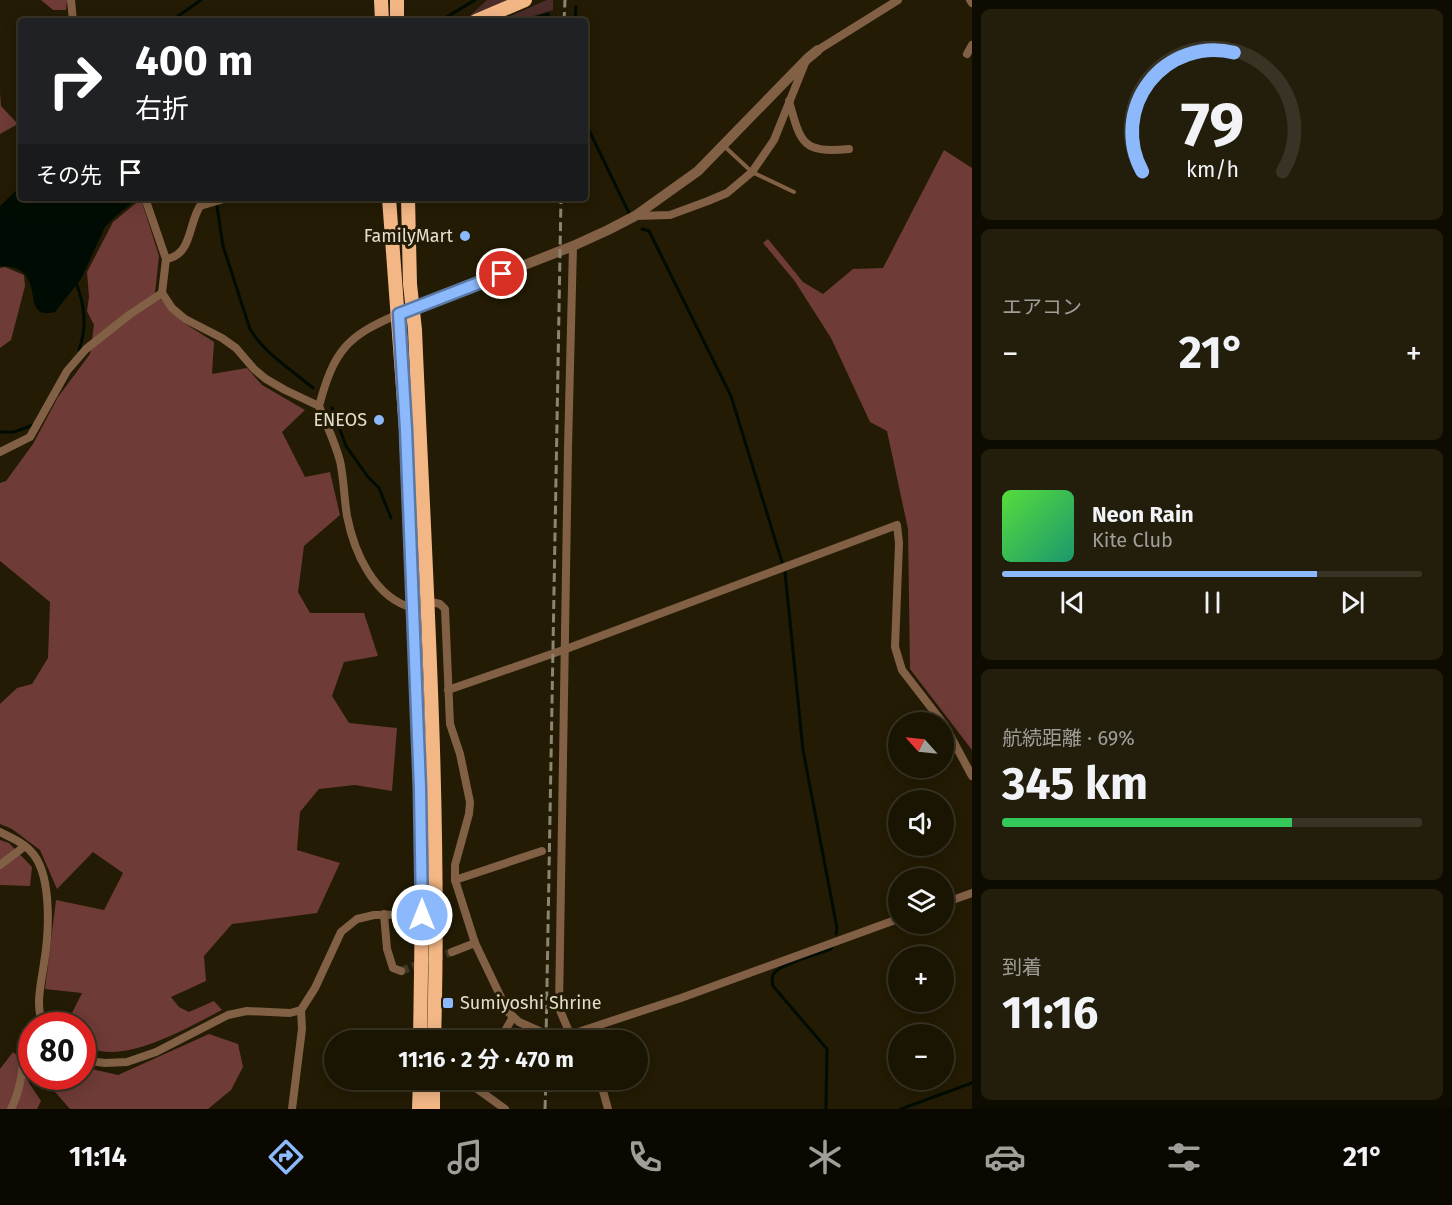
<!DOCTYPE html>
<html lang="ja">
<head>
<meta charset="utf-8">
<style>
	body { margin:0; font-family:"Fira Sans","Noto Sans JP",sans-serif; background:#231d0c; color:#f1f3f6; height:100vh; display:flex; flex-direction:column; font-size:22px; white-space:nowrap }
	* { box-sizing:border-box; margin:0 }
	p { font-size:20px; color:#9f9e99 }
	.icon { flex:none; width:33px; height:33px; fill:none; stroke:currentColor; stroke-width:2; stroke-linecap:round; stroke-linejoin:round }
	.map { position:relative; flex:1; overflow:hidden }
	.drawer { display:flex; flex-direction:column; gap:9px; padding:9px; background:#0e0b01; width:480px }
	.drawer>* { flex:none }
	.banner { position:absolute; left:18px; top:18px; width:570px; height:183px; border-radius:6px; box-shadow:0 3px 15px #0003,0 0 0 2px #383324; background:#202124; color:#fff; overflow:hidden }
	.needle { width:39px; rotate:297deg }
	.tools { position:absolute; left:888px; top:712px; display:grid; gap:12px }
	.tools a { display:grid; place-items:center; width:66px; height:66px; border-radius:50%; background:#1a1402; box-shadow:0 3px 15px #0003,0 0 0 2px #383324; font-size:30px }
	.speed { position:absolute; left:18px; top:1012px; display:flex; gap:12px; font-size:30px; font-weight:700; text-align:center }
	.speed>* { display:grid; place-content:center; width:78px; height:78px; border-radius:50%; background:#1a1402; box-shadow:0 3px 15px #0003,0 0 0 2px #383324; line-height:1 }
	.speed .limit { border:9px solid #d22; background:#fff; color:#111 }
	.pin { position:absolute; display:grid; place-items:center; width:51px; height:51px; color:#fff; margin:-26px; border:3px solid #fff; border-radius:50%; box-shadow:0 2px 6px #0007 }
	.me { position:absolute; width:66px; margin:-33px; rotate:0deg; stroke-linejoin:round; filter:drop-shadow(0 0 4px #0008) }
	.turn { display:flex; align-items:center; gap:21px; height:126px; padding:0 18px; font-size:27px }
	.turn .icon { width:78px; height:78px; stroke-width:2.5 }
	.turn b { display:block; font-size:42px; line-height:51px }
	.then { display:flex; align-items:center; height:57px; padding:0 18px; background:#0003; gap:12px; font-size:22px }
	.big { font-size:45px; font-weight:700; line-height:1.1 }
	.drawer .tile { flex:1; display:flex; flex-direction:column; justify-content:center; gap:9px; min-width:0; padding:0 21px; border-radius:9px; background:#231d0c }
	.drawer .dial { align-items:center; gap:0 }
	.dial svg { height:156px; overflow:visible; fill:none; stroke:#383324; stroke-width:7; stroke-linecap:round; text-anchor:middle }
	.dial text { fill:#f1f3f6; stroke:none }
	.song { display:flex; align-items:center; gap:18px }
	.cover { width:72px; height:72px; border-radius:9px; background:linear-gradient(135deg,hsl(110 70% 55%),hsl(160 70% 35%)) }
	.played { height:6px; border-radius:3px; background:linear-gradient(90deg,#8cb9fc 75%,#383324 75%) }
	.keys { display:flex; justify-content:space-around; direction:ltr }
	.heat { display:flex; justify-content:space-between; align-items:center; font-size:33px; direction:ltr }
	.charge { height:9px; border-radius:4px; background:linear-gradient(90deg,#34c759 69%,#383324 0) }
	.trip { position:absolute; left:324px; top:1030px; width:324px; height:60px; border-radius:30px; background:#1a1402; box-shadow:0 3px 15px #0003,0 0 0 2px #383324; font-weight:700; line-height:60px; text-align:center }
	.menu { display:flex; height:96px; justify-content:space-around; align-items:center; background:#0a0801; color:#9f9e99 }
	.menu .icon { width:42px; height:42px }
	.menu .current { color:#8cb9fc }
	.menu b { font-size:27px; color:#f1f3f6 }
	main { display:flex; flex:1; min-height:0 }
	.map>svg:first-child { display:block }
	.green { fill:#4b2c29 }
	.forest { fill:#6e3b37 }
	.water { fill:#000c03 }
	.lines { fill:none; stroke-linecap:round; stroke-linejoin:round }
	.stream { stroke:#000c03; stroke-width:3 }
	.minor-tunnel { stroke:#403822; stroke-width:8; stroke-dasharray:8 4; stroke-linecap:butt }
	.service { stroke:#826045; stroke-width:4 }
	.minor { stroke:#826045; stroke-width:8 }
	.tertiary { stroke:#826045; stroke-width:10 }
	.trunk { stroke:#f3b685; stroke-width:14 }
	.rail { stroke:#8b8572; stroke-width:3; stroke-dasharray:9 4.5; stroke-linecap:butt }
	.route-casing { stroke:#5b78a4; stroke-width:15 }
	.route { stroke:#8cb9fc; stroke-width:10 }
	.poi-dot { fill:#8cb9fc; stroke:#231b03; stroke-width:2 }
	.labels { text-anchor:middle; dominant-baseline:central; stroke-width:6; stroke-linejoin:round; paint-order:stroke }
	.poi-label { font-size:18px; fill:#e3decf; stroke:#231b03; text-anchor:end }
</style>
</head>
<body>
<main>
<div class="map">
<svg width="972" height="1109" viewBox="0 0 972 1109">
	<rect width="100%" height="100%" fill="#231b03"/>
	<g class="green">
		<path d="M487 0H511L464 21Z"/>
		<path d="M547 0H553V10L517 21H499Z"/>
	</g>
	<g class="forest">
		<path d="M41 0H67L66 10H53Z"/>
		<path d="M0 93 1 106 18 124 0 134Z"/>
		<path d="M944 150 972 168V750L910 669 908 529 887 431 870 422 831 338 794 280 763 243 768 239 803 282 823 294 853 269 883 268Z"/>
		<path d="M141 199 159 256 155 293 181 321 214 342 212 374 247 368 262 385 305 410 282 432 305 477 330 472 340 515 304 546 298 592 310 613H364L378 656 344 662 332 696 349 723 397 728 392 791 355 785 319 789 300 812 297 850 340 863 317 913 232 924 204 956 206 981 171 997 179 1007 189 1012 214 1001 222 1010C191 1026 136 1058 100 1051 94 1050 88 1047 83 1045L82 1026H71L72 1013 82 993 45 989 56 900 104 910 123 873 93 852 57 889 40 850 12 829 0 824V704L17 688 32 684 48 658 50 602 0 561V483L6 481 33 444 58 397 90 354 94 325 87 311 89 297 87 272 113 222Z"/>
		<path d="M5 267 24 275 25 286 11 340 0 348V268Z"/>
		<path d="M0 840 9 843 32 867 30 886 0 885Z"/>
		<path d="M209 1034 238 1044 243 1067 231 1090 208 1109H70L42 1077H82L83 1067 118 1075Z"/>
		<path d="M13 1052 19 1057 29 1083 41 1101 37 1109H0V1069Z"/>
	</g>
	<path class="water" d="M21 186V198L137 199 116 216 105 227 81 279 55 312C16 322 52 266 0 266V206Z"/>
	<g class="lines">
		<g class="stream">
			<path d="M171 21 201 0"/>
			<path d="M440 21 475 0"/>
			<path d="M526 21 548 14 552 21"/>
			<path d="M575 21 576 7"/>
			<path d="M585 122 629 213"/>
			<path d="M217 206 223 246 250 329C264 353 292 370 313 388"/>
			<path d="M642 229 649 231 731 396 782 562"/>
			<path d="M76 283C85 305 87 328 79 350"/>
			<path d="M332 408 346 446 368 477 379 488 391 518"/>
			<path d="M0 432H14L33 425"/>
			<path d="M785 572 803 750 837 928 836 934"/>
			<path d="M826 1109 827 1049 773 986C772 982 771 976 775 972 782 964 820 953 831 949L832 947"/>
			<path d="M901 1109 972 1083"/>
		</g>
		<path class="minor-tunnel" d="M401 971 452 952"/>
		<path class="service" d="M724 146 752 172 794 192"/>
		<g class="minor">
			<path d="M71 0 73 21"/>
			<path d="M970 0 972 3"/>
			<path d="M818 50 898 0"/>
			<path d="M967 54 972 45"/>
			<path d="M789 101C801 145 803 153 849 149"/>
			<path d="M145 198 166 259 162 293 172 308 185 319 222 338 236 348 254 369 266 379 285 390 319 406C326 424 335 442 340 461 344 479 344 498 347 516 354 552 374 598 413 608"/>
			<path d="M635 216 670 215 708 201 727 193 752 172 774 140 805 63"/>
			<path d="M573 246 568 448 559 1008 573 1041"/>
			<path d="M166 259C192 255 188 225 200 206L227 198"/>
			<path d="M319 406C334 351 346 336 399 314"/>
			<path d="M0 452 30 437 67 371 86 349 129 315 162 293"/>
			<path d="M427 601 440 604 445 609 450 724 460 754 470 802 469 814 455 865V880"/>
			<path d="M448 690 566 649 897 525 899 543 895 647 902 670 943 723"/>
			<path d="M944 724 972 776"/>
			<path d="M0 832C12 838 25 843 34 855 52 879 49 934 44 963 41 985 35 1004 43 1026"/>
			<path d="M542 851 455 880 475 943 508 1012 519 1022 546 1034 569 1035 681 998 898 919"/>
			<path d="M0 865 25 846"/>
			<path d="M944 903 972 893"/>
			<path d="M384 914 387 949 393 968 401 971"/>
			<path d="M452 952 475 943"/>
			<path d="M499 1041 513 1017"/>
			<path d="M82 1060 105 1063 127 1062 156 1052 228 1015 247 1011 290 1013 301 1010 315 988 341 932 357 919 374 915 436 914"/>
			<path d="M465 1080 505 1109"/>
			<path d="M600 1080 608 1109"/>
			<path d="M11 1109C22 1088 23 1063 26 1040"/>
			<path d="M292 1109 302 1029 301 1010"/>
		</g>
		<path class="tertiary" d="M399 314 573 246 608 230 635 216 698 171 808 58 818 50"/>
		<g class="trunk">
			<path d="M381 0 382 21"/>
			<path d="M397 0V21"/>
			<path d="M476 21 525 0"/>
			<path d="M389 198 406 429 421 788 422 902 420 1041"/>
			<path d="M408 198 410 284 415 330C425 567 441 804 434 1041"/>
			<path d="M419 1109 420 1080"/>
			<path d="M433 1109V1080"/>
		</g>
		<g class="rail">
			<path d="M564 21 565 0"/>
			<path d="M546 1041 561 198"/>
			<path d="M545 1109 546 1080"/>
		</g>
	</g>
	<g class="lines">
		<defs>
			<path id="route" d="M422 915 420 788 406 429 399 314 502 274"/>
		</defs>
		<use href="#route" class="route-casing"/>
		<use href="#route" class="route"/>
	</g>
	<g class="poi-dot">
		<circle cx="465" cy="236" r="6"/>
		<circle cx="379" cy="420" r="6"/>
		<rect x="442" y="997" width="12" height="12" rx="3"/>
	</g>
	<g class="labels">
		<g class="poi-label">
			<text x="453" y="236">FamilyMart</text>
			<text x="367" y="420">ENEOS</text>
			<text x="460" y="1003" text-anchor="start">Sumiyoshi Shrine</text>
		</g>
	</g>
</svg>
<div class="tools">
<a><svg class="needle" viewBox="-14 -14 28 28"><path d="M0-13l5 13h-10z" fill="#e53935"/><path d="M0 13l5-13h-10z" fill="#9f9e99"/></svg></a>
<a><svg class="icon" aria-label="sound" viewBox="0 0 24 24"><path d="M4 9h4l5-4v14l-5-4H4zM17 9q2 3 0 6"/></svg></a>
<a><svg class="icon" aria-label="layers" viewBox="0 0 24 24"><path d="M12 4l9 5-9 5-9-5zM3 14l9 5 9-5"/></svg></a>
<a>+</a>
<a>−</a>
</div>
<div class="speed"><div class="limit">80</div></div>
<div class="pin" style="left:502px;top:274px;background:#d93025"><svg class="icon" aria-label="arrive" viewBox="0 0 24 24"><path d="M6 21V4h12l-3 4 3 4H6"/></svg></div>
<svg class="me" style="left:422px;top:915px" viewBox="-20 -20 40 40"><circle r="17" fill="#8cb9fc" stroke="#fff" stroke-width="3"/><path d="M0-11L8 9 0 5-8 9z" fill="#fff"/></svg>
<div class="trip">11:16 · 2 分 · 470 m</div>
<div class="banner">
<div class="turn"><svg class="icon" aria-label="right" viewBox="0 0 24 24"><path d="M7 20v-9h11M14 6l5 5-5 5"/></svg><div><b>400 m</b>右折</div></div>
<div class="then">その先<svg class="icon" aria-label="arrive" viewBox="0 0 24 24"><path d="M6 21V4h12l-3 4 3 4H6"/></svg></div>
</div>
</div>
<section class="drawer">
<div class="tile dial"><svg viewBox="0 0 100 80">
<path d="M14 69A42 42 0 1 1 86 69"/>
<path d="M14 69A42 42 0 0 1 61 8" stroke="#8cb9fc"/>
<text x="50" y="56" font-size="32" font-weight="700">79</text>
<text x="50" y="72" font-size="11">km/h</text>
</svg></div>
<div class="tile"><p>エアコン</p>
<div class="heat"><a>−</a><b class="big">21°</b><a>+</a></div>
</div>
<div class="tile">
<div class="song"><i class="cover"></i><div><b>Neon Rain</b><p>Kite Club</p></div></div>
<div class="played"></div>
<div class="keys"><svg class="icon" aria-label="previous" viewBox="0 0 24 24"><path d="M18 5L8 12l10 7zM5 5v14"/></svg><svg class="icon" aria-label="pause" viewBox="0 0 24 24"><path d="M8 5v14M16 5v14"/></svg><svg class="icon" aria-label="next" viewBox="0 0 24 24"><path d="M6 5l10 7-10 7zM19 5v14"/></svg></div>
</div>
<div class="tile"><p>航続距離 · 69%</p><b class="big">345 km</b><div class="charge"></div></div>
<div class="tile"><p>到着</p><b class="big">11:16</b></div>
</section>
</main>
<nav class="menu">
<b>11:14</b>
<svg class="icon current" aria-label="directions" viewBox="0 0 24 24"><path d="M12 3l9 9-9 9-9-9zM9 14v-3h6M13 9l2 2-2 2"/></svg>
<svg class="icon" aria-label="music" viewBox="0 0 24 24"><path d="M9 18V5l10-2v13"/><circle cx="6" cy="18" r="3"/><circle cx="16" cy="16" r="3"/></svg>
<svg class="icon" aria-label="phone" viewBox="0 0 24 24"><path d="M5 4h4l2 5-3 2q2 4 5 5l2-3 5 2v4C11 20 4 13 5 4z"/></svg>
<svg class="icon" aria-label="climate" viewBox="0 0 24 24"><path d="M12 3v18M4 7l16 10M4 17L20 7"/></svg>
<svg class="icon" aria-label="car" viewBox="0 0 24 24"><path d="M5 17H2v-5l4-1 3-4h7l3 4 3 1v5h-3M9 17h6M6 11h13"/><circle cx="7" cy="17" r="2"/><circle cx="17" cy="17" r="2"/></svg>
<svg class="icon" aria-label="filters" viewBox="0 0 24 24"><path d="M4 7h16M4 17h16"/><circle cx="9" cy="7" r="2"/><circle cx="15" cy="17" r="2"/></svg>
<b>21°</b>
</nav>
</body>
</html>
